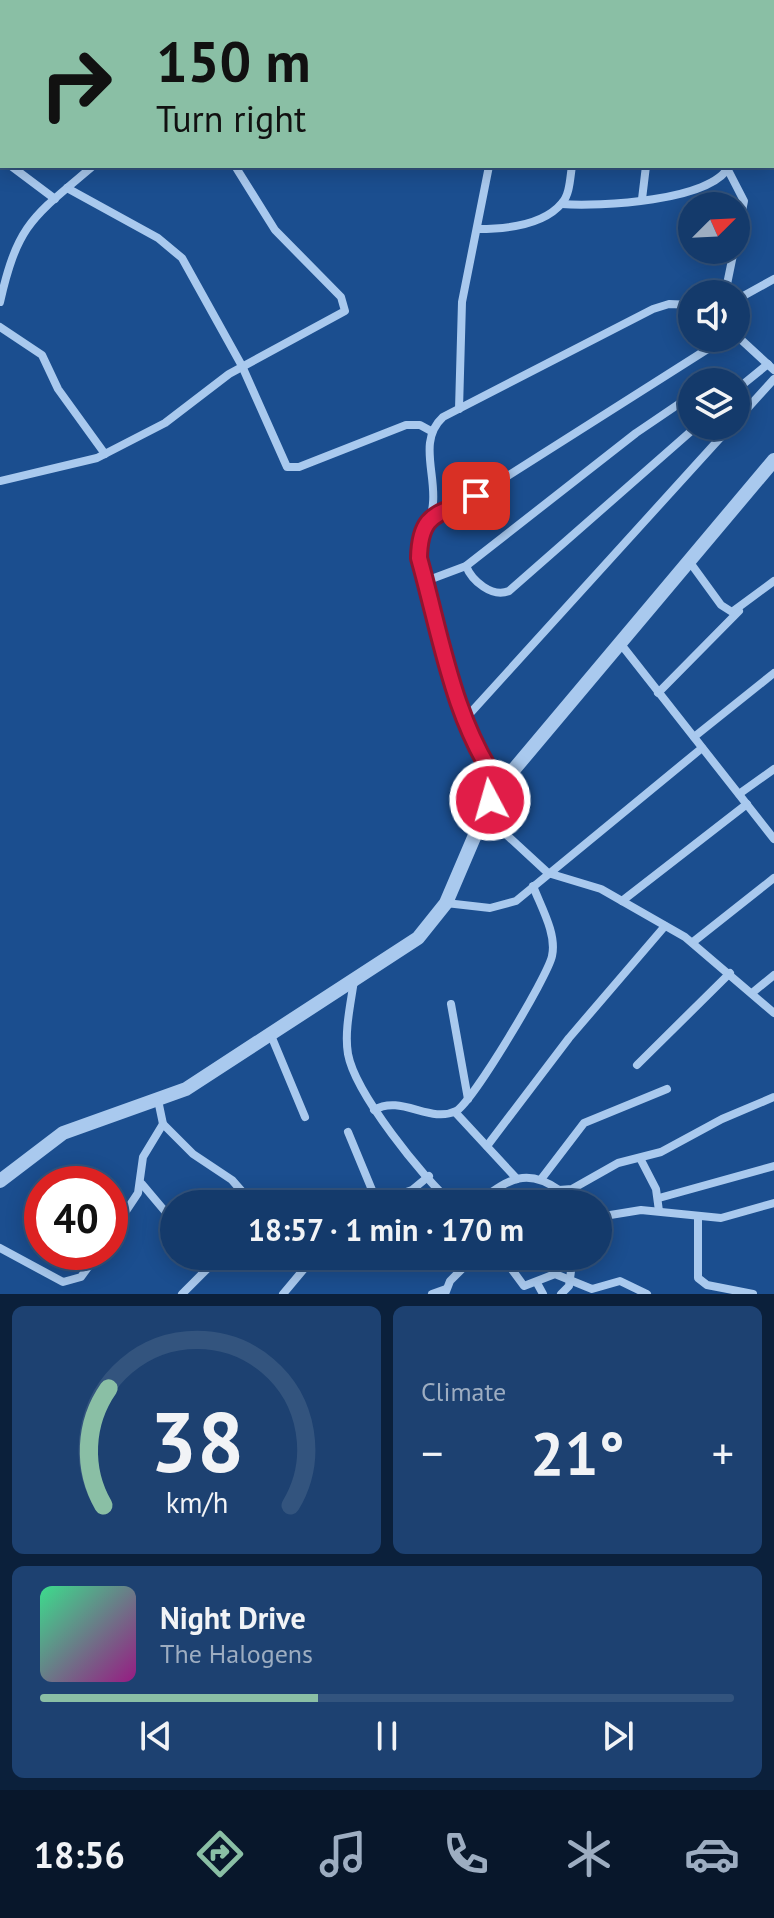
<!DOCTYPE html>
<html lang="en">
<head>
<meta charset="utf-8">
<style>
	body { margin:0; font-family:"PT Sans",sans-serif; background:#1d4171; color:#f1f3f6; height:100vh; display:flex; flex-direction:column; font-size:30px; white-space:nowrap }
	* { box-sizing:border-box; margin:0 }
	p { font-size:26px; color:#9dadc1 }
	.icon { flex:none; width:44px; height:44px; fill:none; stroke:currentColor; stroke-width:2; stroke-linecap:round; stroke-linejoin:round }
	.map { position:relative; height:1294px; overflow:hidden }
	.drawer { display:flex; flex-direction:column; gap:12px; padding:12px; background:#0b203b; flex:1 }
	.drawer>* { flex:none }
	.guide { position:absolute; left:0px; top:0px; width:774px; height:168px; box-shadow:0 4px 20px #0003,0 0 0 2px #33547e; background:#8abfa5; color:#111; overflow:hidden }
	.needle { width:52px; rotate:66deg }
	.controls { position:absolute; left:678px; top:192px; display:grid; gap:16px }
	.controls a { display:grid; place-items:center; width:72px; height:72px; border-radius:50%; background:#143a6b; box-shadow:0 4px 20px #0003,0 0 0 2px #33547e; font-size:40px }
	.speed { position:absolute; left:24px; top:1166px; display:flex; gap:16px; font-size:40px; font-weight:700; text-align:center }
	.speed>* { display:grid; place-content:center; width:104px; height:104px; border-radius:50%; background:#143a6b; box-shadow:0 4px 20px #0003,0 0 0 2px #33547e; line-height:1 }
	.speed .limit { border:12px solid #d22; background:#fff; color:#111 }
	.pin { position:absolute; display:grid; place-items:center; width:68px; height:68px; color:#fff; margin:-34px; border-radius:16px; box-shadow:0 4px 12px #0006 }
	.me { position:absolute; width:88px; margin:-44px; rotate:354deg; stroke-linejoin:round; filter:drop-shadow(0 0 6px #0008) }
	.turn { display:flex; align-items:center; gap:28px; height:168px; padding:0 24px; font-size:36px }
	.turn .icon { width:104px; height:104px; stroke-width:2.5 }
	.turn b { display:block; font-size:56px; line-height:68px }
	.big { font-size:60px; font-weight:700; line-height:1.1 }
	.drawer .widget { flex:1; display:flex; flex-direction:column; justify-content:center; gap:12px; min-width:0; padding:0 28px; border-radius:12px; background:#1d4171 }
	.drawer .dial { align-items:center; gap:0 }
	.dial svg { height:208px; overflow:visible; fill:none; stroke:#33547e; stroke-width:7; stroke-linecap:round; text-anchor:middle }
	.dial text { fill:#f1f3f6; stroke:none }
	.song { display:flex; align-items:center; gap:24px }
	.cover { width:96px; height:96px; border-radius:12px; background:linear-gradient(135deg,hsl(150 70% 55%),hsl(310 70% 35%)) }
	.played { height:8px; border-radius:4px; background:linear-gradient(90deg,#8abfa5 40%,#33547e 40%) }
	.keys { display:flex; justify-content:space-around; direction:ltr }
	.heat { display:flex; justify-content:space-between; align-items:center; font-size:44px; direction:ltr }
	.drawer .tiles { flex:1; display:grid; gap:12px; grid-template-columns:1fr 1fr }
	.widget:last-child { grid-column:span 2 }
	.trip { position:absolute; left:160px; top:1190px; width:452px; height:80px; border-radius:40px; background:#143a6b; box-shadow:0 4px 20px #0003,0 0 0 2px #33547e; font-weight:700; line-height:80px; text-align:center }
	.dock { display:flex; height:128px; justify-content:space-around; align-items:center; background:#08172b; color:#9dadc1 }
	.dock .icon { width:56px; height:56px }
	.dock .on { color:#8abfa5 }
	.dock b { font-size:36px; color:#f1f3f6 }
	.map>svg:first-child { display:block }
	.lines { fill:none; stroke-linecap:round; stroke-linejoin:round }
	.minor { stroke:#a9c9ee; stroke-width:8 }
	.tertiary { stroke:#a9c9ee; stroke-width:14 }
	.route-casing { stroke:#92132f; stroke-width:20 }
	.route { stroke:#e11d48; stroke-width:14 }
</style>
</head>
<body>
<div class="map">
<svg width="774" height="1294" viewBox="0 0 774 1294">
	<rect width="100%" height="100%" fill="#1b4e8f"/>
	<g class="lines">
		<g class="minor">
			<path d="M187 0 190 2"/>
			<path d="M2 2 5 0"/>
			<path d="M246 2V0"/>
			<path d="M321 2 322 0"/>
			<path d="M362 2V0"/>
			<path d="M425 2V0"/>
			<path d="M506 2V0"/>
			<path d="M594 2 595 0"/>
			<path d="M666 2V0"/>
			<path d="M731 2V0"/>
			<path d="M772 144 774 143"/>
			<path d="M0 158 2 159"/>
			<path d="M11 166 55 199"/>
			<path d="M728 170 744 201 736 241"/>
			<path d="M67 188 158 238 182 258 242 366 287 467H299L406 425H420L431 431"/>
			<path d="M642 199 646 166"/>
			<path d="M562 204C598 207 713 201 729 166"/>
			<path d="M478 229C505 229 543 226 562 203 570 194 570 178 572 166"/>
			<path d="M725 294 734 250"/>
			<path d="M736 300 774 279"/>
			<path d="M0 302C18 223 33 217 93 166"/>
			<path d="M0 327 42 355 58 389 105 454"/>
			<path d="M736 335 774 370"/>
			<path d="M712 382 723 378 728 382"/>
			<path d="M736 390 768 364"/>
			<path d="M459 409 462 302 489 166"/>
			<path d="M736 421 774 379"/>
			<path d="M0 481 97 458 165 423 229 374 345 311 341 297 275 230 235 166"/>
			<path d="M432 515 476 496 725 338"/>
			<path d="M689 561 721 605 732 612 774 581"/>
			<path d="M466 566C472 581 492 598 509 591L697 426"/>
			<path d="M426 581 466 566 636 433 692 395"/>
			<path d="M620 643 774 839"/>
			<path d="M658 693 739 611"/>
			<path d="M464 720 731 426"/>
			<path d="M694 737 774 673"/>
			<path d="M500 786C453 720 441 636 419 558 420 538 432 523 433 503 436 473 418 440 443 417L653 309 669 304 692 305"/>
			<path d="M739 794 774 769"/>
			<path d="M484 814 548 873 601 889 685 937 774 1013"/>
			<path d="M622 901 747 804"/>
			<path d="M446 903 490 908 516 901 702 748"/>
			<path d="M693 942 774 878"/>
			<path d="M354 980C351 1003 344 1031 348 1054 355 1093 423 1178 453 1204"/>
			<path d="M752 993 774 975"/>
			<path d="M451 1004 468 1099"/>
			<path d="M270 1033 305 1117"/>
			<path d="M637 1065 730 973"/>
			<path d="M374 1110C401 1094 430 1124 456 1111 472 1103 548 976 552 956 557 934 541 907 533 886"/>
			<path d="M455 1112 517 1179"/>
			<path d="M163 1124 193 1154 232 1180 253 1204"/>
			<path d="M348 1132 377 1202"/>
			<path d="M487 1146 569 1038 665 926"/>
			<path d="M641 1160 656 1189 659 1211"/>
			<path d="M542 1178 584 1123 667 1089"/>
			<path d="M142 1184 174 1222"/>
			<path d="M659 1198 774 1166"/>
			<path d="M372 1204 412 1190 429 1176"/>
			<path d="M475 1204C506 1182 524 1165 559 1190L572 1189 618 1163 661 1152 722 1119 774 1097"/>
			<path d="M598 1217 641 1210 721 1218 774 1203"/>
			<path d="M698 1218V1278L707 1285 753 1294"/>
			<path d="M110 1235 138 1193 143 1157 163 1124 158 1100"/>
			<path d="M0 1248 63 1282 81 1277 99 1252"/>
			<path d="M502 1256 524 1286 555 1274 592 1289 620 1281 647 1294"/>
			<path d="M537 1283 543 1294"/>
			<path d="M182 1294 220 1256"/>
			<path d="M283 1294 304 1269 303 1256"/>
			<path d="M432 1294 446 1289"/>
			<path d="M445 1294 450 1281 475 1256"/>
			<path d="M561 1294 569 1286 573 1256"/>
		</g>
		<path class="tertiary" d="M0 1181 63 1133 186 1089 418 938 446 903 490 800 500 786 774 460"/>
	</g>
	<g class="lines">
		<defs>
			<path id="route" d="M476 496C441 516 420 509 419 558 441 636 453 720 500 786L490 800"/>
		</defs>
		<use href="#route" class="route-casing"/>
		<use href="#route" class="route"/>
	</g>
</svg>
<div class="controls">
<a><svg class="needle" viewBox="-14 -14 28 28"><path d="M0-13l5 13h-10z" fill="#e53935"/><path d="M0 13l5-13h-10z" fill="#9dadc1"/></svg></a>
<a><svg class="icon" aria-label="sound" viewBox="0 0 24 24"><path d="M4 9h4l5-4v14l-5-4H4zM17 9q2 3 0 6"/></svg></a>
<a><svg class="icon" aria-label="layers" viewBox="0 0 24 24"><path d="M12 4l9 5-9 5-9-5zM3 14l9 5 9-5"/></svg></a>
</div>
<div class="speed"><div class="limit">40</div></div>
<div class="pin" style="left:476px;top:496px;background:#d93025"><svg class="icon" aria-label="arrive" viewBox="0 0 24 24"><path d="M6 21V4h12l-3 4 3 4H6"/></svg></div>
<svg class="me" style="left:490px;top:800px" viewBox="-20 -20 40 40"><circle r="17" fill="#e11d48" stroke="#fff" stroke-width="3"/><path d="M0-11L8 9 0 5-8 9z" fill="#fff"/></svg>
<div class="trip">18:57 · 1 min · 170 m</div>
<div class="guide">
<div class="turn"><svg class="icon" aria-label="right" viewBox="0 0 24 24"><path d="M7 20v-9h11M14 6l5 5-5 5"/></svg><div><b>150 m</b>Turn right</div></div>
</div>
</div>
<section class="drawer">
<div class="tiles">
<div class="widget dial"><svg viewBox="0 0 100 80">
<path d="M14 69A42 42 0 1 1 86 69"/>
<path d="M14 69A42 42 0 0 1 16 24" stroke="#8abfa5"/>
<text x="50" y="56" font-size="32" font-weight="700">38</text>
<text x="50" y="72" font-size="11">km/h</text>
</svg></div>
<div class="widget"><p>Climate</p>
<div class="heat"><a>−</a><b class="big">21°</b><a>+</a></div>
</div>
<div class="widget">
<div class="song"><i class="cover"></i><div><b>Night Drive</b><p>The Halogens</p></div></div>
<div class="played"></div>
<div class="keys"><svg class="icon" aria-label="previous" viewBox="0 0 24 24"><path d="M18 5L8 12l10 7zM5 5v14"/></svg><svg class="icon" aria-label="pause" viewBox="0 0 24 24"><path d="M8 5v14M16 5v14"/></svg><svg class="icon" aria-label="next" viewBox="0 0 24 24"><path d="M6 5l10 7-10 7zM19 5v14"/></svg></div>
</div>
</div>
</section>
<nav class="dock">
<b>18:56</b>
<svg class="icon on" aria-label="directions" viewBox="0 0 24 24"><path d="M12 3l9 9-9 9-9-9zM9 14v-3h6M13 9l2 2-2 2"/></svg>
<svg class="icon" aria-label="music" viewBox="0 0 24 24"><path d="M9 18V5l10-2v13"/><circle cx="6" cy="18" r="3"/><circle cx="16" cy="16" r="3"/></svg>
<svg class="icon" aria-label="phone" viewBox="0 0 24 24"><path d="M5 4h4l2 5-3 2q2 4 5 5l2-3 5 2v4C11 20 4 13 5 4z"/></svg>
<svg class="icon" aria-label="climate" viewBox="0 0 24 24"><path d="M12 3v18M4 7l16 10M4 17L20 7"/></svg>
<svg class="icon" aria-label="car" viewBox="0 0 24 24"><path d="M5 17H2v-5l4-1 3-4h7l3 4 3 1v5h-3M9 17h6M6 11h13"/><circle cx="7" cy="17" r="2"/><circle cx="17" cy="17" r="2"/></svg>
</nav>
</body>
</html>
